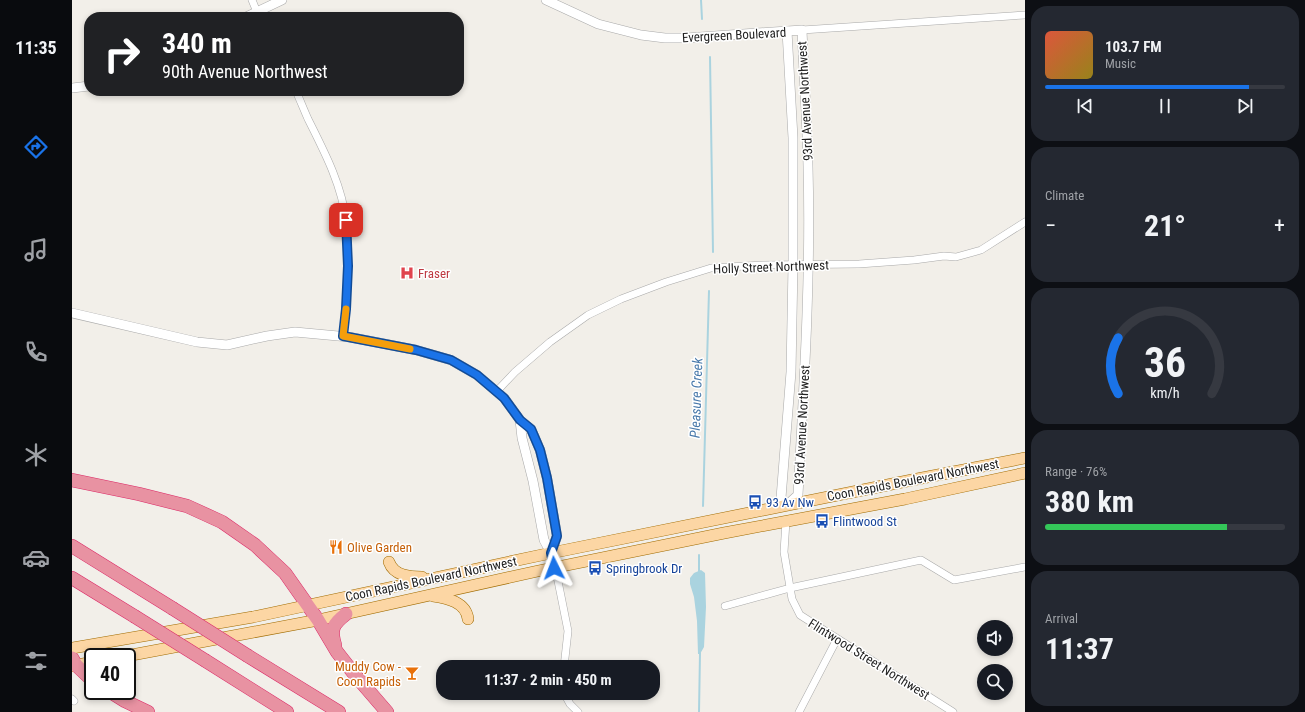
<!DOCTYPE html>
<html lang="en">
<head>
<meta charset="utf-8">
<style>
	body { margin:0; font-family:"Roboto Condensed",sans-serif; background:#242831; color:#f1f3f6; height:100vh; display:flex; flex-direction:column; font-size:15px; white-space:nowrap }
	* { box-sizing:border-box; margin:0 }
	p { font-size:13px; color:#9ea1a6 }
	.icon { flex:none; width:22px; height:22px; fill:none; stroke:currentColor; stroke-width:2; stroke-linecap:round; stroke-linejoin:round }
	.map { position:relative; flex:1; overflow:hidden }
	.drawer { display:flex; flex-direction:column; gap:6px; padding:6px; background:#0d0f14; width:280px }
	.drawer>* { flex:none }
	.guide { position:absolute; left:12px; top:12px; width:380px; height:84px; border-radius:16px; box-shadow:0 2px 6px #0003; background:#202124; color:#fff; overflow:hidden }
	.controls { position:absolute; left:905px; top:620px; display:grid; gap:8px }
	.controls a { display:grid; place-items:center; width:36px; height:36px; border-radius:50%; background:#171b24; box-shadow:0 2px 6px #0003; font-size:20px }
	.speed { position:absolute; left:12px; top:648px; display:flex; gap:8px; font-size:20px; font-weight:700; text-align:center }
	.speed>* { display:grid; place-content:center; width:52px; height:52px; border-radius:50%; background:#171b24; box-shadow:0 2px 6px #0003; line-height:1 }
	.speed .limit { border:2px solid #111; border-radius:6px; background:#fff; color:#111 }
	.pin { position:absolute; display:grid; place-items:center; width:34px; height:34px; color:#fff; margin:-17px; border-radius:8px; box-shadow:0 2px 6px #0006 }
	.me { position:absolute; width:44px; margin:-22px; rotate:357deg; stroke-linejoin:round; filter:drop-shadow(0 0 3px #0008) }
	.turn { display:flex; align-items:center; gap:14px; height:84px; padding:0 12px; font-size:18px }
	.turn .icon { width:52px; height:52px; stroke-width:2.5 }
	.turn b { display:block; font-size:28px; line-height:34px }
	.big { font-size:30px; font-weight:700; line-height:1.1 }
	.drawer .card { flex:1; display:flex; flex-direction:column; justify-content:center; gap:6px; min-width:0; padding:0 14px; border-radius:16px; background:#242831 }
	.drawer .dial { align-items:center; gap:0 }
	.dial svg { height:104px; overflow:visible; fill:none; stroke:#363941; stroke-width:7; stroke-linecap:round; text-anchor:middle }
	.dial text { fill:#f1f3f6; stroke:none }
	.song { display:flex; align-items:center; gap:12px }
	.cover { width:48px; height:48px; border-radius:6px; background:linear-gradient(135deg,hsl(10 70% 55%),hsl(50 70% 35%)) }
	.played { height:4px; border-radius:2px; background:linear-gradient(90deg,#1a73e8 85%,#363941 85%) }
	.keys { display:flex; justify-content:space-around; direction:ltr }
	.heat { display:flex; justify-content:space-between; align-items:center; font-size:22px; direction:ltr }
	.charge { height:6px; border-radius:3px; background:linear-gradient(90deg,#34c759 76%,#363941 0) }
	.trip { position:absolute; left:364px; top:660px; width:224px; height:40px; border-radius:16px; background:#171b24; box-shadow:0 2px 6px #0003; font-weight:700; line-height:40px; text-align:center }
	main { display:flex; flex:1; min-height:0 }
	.tab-bar { display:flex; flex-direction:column; width:72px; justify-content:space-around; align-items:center; background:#090b0e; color:#9ea1a6 }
	.tab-bar .icon { width:28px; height:28px }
	.tab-bar .current { color:#1a73e8 }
	.tab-bar b { font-size:18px; color:#f1f3f6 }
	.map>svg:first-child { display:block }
	.water { fill:#aad3df }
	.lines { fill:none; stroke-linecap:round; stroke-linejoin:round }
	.stream { stroke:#aad3df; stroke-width:2 }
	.minor-casing { stroke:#a9a9a9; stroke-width:8 }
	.tertiary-casing { stroke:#a9a9a9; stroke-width:10 }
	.primary-casing { stroke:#a06b00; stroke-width:12 }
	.motorway-casing { stroke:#dc2a67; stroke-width:14 }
	.minor { stroke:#fff; stroke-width:7 }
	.tertiary { stroke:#fff; stroke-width:9 }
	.primary { stroke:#fcd6a4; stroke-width:11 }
	.motorway { stroke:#e892a2; stroke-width:13 }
	.motorway-bridge-casing { stroke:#dc2a67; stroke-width:14; stroke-linecap:butt }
	.motorway-bridge { stroke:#e892a2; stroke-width:13 }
	.route-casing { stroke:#114b97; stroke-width:10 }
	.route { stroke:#1a73e8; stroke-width:7 }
	.slow { stroke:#f59e0b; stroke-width:7 }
	.labels { text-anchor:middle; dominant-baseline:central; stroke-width:3; stroke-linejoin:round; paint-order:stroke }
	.street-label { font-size:13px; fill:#222; stroke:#fff }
	.health-label { font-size:13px; fill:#be3a42; stroke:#fff; text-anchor:start }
	.transit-label { font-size:13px; fill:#164399; stroke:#fff; text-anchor:start }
	.food-label { font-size:13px; fill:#c56008; stroke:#fff; text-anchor:start }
	.water-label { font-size:14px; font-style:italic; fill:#4a7aab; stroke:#fff }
</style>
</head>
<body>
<main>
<nav class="tab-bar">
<b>11:35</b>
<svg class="icon current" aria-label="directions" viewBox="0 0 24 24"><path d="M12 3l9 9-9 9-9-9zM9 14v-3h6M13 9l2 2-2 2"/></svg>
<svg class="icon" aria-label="music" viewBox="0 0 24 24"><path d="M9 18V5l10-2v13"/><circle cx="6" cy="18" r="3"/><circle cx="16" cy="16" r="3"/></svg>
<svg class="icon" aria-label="phone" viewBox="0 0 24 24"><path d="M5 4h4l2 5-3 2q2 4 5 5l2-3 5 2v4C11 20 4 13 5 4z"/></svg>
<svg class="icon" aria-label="climate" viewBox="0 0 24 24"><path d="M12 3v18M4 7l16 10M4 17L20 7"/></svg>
<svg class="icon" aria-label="car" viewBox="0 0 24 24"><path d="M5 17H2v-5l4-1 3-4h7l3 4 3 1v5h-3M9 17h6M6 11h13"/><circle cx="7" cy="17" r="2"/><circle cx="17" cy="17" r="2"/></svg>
<svg class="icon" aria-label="filters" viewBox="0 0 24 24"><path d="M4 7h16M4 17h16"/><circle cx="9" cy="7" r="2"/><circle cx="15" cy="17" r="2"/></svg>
</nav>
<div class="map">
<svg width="953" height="712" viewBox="0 0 953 712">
	<rect width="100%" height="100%" fill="#f2efe9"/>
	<path class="water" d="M629 570 633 573 634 607 632 647 628 654H626L625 621 622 597 618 584V578L622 573Z"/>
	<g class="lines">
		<g class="stream">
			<path d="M629 0 630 19"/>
			<path d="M638 57 641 252"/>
			<path d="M631 506 637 291"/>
			<path d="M627 555V573"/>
			<path d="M627 712 628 653"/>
		</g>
		<defs>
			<g id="minor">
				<path d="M180 0 187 17"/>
				<path d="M730 30 953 15"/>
				<path d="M224 91C228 100 232 110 236 119 252 151 270 185 274 221 278 259 275 298 271 337"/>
				<path d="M425 391 443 372 478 342 516 315 549 299 594 282 639 268 691 265 787 264 842 260 872 256 884 257 909 250 953 222"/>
				<path d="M714 521 712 552 720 599 728 615 881 712"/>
				<path d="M482 568 486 581 496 631 492 667"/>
				<path d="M653 606 718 588 849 560 882 580 953 567"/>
				<path d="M492 693 498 704 506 712"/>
				<path d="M0 699 2 701"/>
				<path d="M727 712 765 639"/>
			</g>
			<g id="tertiary">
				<path d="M474 0 526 24 569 35 593 38H614L730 30C732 76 735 121 736 166 739 276 732 386 726 495L715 505"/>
				<path d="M174 17 210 0"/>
				<path d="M0 88 17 86"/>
				<path d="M0 313 125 342 155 345 195 336 223 332 277 337 344 350 379 360 405 375 432 398 448 420 459 429 468 450 475 478 485 536 479 553"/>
				<path d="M448 420 450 438 461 481 472 540 479 553 482 568"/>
				<path d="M715 505 709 498 719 372 721 265V138L715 31"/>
			</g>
			<g id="primary">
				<path d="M317 562C322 576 338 577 350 577"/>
				<path d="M361 596C375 598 394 602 396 619"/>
				<path d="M0 648 181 617 479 553 840 480 953 458"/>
				<path d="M49 657 246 620 466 571 652 533 833 499 953 473"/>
				<path d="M0 666 21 662"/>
			</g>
			<g id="motorway">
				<path d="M0 480 67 494 115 506 150 522 183 545 213 573 246 620 265 652 283 675 315 712"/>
				<path d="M0 546 100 608"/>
				<path d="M0 578 62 616"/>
				<path d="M263 645C258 629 261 624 274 614"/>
				<path d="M176 656 267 712"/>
				<path d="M0 658 4 665 21 681"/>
				<path d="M134 661 215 712"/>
				<path d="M37 691 53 701 76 712"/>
			</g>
		</defs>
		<use href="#minor" class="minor-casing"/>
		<use href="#tertiary" class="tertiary-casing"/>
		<use href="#primary" class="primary-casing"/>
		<use href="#motorway" class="motorway-casing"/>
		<use href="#minor" class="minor"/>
		<use href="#tertiary" class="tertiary"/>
		<use href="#primary" class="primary"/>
		<use href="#motorway" class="motorway"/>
		<defs>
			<g id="motorway-bridge">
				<path d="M100 608 176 656"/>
				<path d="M62 616 134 661"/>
			</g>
		</defs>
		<use href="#motorway-bridge" class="motorway-bridge-casing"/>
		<use href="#motorway-bridge" class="motorway-bridge"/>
	</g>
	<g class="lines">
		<defs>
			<path id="route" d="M274 220 276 266 274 309 271 336 344 350 379 360 405 375 432 398 448 420 459 429 468 450 475 478 485 536 479 553 482 568"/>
		</defs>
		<use href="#route" class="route-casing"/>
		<use href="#route" class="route"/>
		<path class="slow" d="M274 309 271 336 338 349"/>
	</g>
	<defs>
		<symbol id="hospital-bare" viewBox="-9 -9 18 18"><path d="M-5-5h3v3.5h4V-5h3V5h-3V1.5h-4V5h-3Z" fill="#e0444e" stroke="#fff" stroke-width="2.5" paint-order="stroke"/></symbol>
		<symbol id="bus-bare" viewBox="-9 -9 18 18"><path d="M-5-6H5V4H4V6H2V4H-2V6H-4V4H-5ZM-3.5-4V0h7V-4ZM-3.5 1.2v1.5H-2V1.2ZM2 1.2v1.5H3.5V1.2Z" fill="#1a4fb4" stroke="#fff" stroke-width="2.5" paint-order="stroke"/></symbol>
		<symbol id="restaurant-bare" viewBox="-9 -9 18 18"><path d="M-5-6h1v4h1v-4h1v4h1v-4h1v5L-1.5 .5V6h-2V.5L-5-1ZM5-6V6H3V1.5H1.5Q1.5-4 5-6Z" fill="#e8710a" stroke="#fff" stroke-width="2.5" paint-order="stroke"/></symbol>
		<symbol id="bar-bare" viewBox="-9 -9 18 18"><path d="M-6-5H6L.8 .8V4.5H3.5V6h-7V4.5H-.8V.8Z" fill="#e8710a" stroke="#fff" stroke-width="2.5" paint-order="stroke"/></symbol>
	</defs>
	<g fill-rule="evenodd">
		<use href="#hospital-bare" x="325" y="263" width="20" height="20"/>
		<use href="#bus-bare" x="673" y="492" width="20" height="20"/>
		<use href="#bus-bare" x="740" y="511" width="20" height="20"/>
		<use href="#restaurant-bare" x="254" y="537" width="20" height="20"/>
		<use href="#bus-bare" x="513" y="558" width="20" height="20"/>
		<use href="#bar-bare" x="330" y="663" width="20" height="20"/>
	</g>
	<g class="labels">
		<g class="street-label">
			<text transform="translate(662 35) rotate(-3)">Evergreen Boulevard</text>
			<text transform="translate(733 101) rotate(-93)">93rd Avenue Northwest</text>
			<text transform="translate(699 267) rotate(-2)">Holly Street Northwest</text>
			<text transform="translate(730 425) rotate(-87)">93rd Avenue Northwest</text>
			<text transform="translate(841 480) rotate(-11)">Coon Rapids Boulevard Northwest</text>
			<text transform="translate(359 579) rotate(-12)">Coon Rapids Boulevard Northwest</text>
			<text transform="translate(797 659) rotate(32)">Flintwood Street Northwest</text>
		</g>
		<g class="health-label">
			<text x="346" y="273">Fraser</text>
		</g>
		<g class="transit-label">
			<text x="694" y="502">93 Av Nw</text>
			<text x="761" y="521">Flintwood St</text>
			<text x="534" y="568">Springbrook Dr</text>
		</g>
		<g class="food-label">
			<text x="275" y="547">Olive Garden</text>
			<text x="329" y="666" text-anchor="end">Muddy Cow -<tspan x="329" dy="15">Coon Rapids</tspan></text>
		</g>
		<g class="water-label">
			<text transform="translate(624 398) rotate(-88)">Pleasure Creek</text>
		</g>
	</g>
</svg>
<div class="controls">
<a><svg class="icon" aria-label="sound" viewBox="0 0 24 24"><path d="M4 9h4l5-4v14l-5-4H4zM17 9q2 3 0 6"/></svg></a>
<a><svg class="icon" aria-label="search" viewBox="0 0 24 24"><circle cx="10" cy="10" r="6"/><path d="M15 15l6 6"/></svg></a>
</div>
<div class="speed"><div class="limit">40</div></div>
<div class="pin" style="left:274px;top:220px;background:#d93025"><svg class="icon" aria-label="arrive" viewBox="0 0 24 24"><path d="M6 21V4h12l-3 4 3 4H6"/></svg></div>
<svg class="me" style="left:482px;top:568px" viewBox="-20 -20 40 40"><path d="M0-17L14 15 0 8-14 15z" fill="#1a73e8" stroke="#fff" stroke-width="4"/></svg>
<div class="trip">11:37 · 2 min · 450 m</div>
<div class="guide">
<div class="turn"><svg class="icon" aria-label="right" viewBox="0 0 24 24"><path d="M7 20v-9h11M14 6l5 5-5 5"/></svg><div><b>340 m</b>90th Avenue Northwest</div></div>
</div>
</div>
<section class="drawer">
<div class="card">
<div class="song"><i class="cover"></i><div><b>103.7 FM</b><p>Music</p></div></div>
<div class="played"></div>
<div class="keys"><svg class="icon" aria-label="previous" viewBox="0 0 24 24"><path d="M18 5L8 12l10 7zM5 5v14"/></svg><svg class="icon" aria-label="pause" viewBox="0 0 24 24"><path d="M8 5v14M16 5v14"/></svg><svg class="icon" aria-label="next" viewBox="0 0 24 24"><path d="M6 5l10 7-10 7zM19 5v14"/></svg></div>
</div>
<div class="card"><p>Climate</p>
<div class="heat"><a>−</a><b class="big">21°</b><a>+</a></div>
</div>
<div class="card dial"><svg viewBox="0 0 100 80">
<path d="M14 69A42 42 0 1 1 86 69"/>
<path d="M14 69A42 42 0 0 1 14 26" stroke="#1a73e8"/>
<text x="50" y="56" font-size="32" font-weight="700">36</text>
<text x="50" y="72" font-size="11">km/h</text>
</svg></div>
<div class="card"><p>Range · 76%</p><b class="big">380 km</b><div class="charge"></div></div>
<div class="card"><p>Arrival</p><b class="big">11:37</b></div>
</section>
</main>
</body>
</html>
